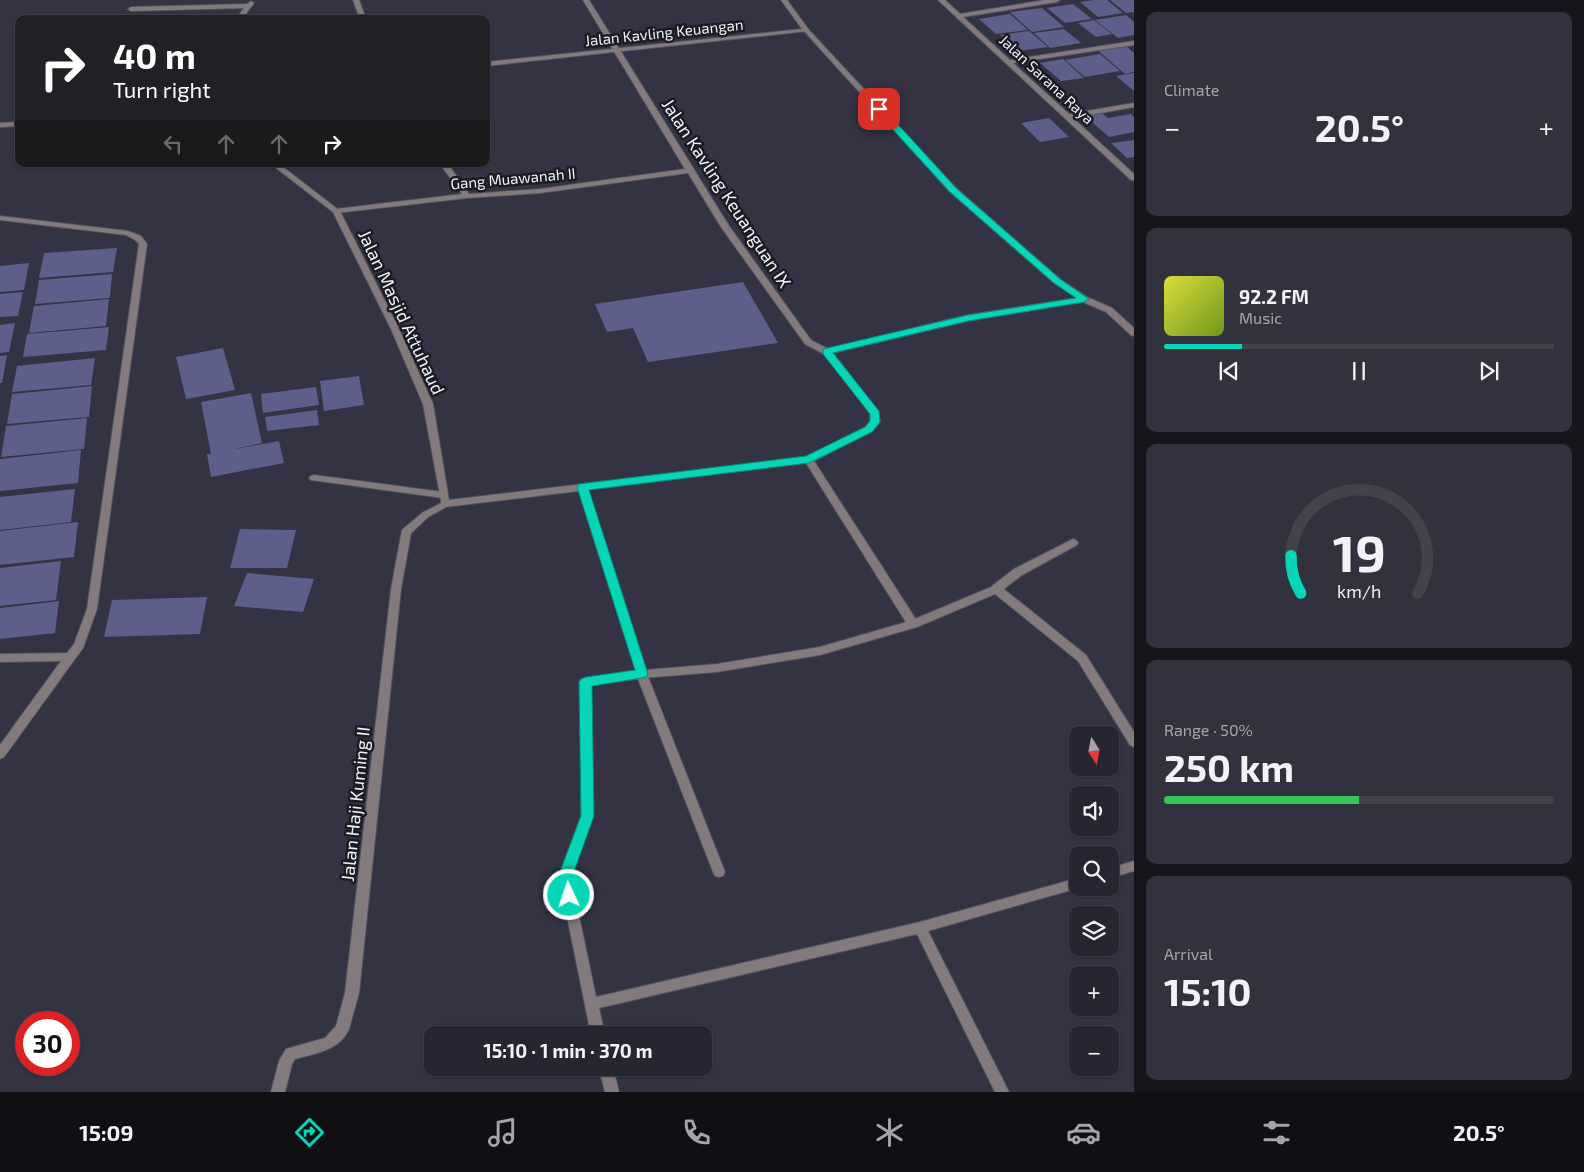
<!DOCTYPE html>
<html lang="en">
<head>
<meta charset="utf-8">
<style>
	body { margin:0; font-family:"Exo 2",sans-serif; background:#32323e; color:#f1f3f6; height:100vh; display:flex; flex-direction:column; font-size:19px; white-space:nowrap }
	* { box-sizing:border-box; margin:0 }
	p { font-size:16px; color:#a4a5ac }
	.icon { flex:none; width:28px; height:28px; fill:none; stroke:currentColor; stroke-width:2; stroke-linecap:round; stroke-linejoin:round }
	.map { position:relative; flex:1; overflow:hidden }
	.panel { display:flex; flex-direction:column; gap:12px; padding:12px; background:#15151c; width:450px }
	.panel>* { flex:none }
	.guide { position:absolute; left:15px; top:15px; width:475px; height:152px; border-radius:10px; box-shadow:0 1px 4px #0004,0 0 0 1px #42434d; background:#202124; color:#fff; overflow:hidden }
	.needle { width:32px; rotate:169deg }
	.controls { position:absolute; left:1069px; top:726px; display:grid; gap:10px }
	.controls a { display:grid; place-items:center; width:50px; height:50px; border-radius:10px; background:#262632; box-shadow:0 1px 4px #0004,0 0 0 1px #42434d; font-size:25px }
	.speed { position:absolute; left:15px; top:1011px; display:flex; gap:10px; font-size:25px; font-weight:700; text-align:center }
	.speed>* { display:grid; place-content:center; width:65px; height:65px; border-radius:50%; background:#262632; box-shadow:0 1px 4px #0004,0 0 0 1px #42434d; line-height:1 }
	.speed .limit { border:8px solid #d22; background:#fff; color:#111 }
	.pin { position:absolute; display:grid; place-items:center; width:42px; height:42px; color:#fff; margin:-21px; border-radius:10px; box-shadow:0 2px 8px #0006 }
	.me { position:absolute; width:55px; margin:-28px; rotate:357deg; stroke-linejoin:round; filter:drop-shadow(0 0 4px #0008) }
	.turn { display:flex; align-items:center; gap:18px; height:105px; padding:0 15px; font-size:22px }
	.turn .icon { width:65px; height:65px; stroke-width:2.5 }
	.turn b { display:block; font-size:35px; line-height:42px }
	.lanes { display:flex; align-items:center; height:48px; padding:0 15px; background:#0003; justify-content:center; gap:25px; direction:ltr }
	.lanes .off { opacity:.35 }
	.big { font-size:38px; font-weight:700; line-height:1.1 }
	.panel .card { flex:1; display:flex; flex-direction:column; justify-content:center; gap:8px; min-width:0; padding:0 18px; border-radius:10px; background:#32323e }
	.panel .dial { align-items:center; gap:0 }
	.dial svg { height:130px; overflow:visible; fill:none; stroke:#42434d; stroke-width:7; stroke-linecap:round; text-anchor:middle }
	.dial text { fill:#f1f3f6; stroke:none }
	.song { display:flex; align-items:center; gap:15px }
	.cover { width:60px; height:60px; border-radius:8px; background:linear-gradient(135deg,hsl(60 70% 55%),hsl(80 70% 35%)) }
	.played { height:5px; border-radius:2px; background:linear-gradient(90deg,#06d5b6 20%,#42434d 20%) }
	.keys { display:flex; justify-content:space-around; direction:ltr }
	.heat { display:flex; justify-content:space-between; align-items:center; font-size:28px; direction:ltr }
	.charge { height:8px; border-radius:4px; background:linear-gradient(90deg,#34c759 50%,#42434d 0) }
	.trip { position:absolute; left:424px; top:1026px; width:288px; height:50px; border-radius:10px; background:#262632; box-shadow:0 1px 4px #0004,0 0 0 1px #42434d; font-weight:700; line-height:50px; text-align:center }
	.dock { display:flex; height:80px; justify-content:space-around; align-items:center; background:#0f0f14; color:#a4a5ac }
	.dock .icon { width:35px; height:35px }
	.dock .selected { color:#06d5b6 }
	.dock b { font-size:22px; color:#f1f3f6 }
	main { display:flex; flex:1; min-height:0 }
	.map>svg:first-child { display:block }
	.building { fill:#5d5e8a }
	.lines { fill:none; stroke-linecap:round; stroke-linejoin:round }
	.minor-casing { stroke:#515160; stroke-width:2 }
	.tertiary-casing { stroke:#515160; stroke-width:2 }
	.minor { fill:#837a7e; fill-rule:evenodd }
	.tertiary { fill:#837a7e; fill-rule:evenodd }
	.route { fill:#06d5b6; stroke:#048a76 }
	.labels { text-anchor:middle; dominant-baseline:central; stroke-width:5; stroke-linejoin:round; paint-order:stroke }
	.far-street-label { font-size:15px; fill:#f0f1fb; stroke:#1b1c23 }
	.street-label { font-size:18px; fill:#f0f1fb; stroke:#1b1c23 }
</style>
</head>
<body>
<main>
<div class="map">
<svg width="1134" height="1092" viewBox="0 0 1134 1092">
	<rect width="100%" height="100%" fill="#333343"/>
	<g class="building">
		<path d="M1094 0H1107L1123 13 1098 17 1080 2Z"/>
		<path d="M1110 0H1134V12L1126 13Z"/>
		<path d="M1073 4 1092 19 1065 23 1047 8Z"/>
		<path d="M1042 8 1064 27 1032 32 1010 12Z"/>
		<path d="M1010 14 1028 30 996 34 979 19Z"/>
		<path d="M1126 15 1134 22V35L1118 38 1095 20Z"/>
		<path d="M1094 20 1112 34 1096 37 1078 23Z"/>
		<path d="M1064 29 1081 43 1050 48 1034 33Z"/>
		<path d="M1029 31 1048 47 1018 51 1000 35Z"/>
		<path d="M1126 46 1134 53V72L1125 74 1097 50Z"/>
		<path d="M1100 54 1120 71 1085 77 1065 60Z"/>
		<path d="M1063 59 1084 78 1061 81 1040 63Z"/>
		<path d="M1134 73V91L1116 76Z"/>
		<path d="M1102 113 1108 118 1131 114 1134 117V132L1109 137 1085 116Z"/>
		<path d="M1049 118 1069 137 1040 142 1021 123Z"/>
		<path d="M1134 140V157L1127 158 1111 143Z"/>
		<path d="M117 248 113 272 39 278 44 253Z"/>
		<path d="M29 263 24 290 0 292V266Z"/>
		<path d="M112 274 110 298 35 304 39 280Z"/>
		<path d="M743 282 778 343 648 362 633 328 607 332 595 304Z"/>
		<path d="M23 292 18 316 0 317V294Z"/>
		<path d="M109 299 106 326 29 333 34 306Z"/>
		<path d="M15 323 9 352 0 353V325Z"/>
		<path d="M109 327 106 350 23 357 27 334Z"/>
		<path d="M223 348 235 390 186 399 176 357Z"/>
		<path d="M7 355 2 383H0V356Z"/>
		<path d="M95 358 91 385 12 392 17 366Z"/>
		<path d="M359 376 364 405 324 411 320 381Z"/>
		<path d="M92 386 89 417 7 424 12 394Z"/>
		<path d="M316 387 319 405 263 413 261 394Z"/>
		<path d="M251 393 262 443 235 449 279 441 284 463 211 477 207 454H211L201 402Z"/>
		<path d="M317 410 319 425 267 431 265 417Z"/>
		<path d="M87 418 84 449 1 457 6 426Z"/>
		<path d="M81 450 78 483 0 491V459Z"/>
		<path d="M75 489 71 522 0 530V497Z"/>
		<path d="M78 522 74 557 0 565V531Z"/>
		<path d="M240 529 296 530 287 568H230Z"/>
		<path d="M61 561 56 600 0 606V568Z"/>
		<path d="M247 573 314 579 303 612 234 606Z"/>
		<path d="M207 597 200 634 104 637 112 600Z"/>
		<path d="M59 601 55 633 0 639V608Z"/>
	</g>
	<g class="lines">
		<defs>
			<g id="minor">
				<path d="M353 0H359L366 19H360Z"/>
				<path d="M583 0H589L729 226 811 340 828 349 968 315 1077 298 1054 283 950 192 804 31V29H808L956 188 1060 279 1087 297 1112 308 1134 328V336L1131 335 1106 312 1083 302 968 321 833 353 878 411 880 422 872 431 814 461 917 621 918 624 917 627H909L806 463 583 490 578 487 583 484 807 457 866 427 870 421V413L824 354 805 344 721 227 688 173 540 193 467 198 336 213 332 211 336 209 462 194 440 164H448L469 194 540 189 685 169Z"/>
				<path d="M938 0H945L960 14 1045 0H1060L1057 2 963 17 1010 60 1134 41V45L1013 63 1069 114 1134 103V107L1073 118 1134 174V180H1131Z"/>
				<path d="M251 1 254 3 242 19H236L244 8 131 11 128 9 131 7 247 4Z"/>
				<path d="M19 122V126L0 127V123Z"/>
				<path d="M0 216 128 231 141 236 147 244 97 609 83 648 4 757 0 759V745L61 661 0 662V654L67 653 74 644 87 609 139 244 135 240 126 235 0 220Z"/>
				<path d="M314 475 443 492 448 495 443 498 311 480 309 478 311 476Z"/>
				<path d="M445 501 448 502 450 504 448 506 428 517 411 533 401 589 359 993 349 1029C339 1051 316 1053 295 1059L292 1064 285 1092H271L279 1061 286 1049 325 1038 336 1026 345 993 391 589 402 530 422 513Z"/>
				<path d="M1073 539 1077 541 1078 543 1077 545 1022 575 1000 592H992L991 589 992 586 1014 569Z"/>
				<path d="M642 670 646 671 647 674 725 872 723 876 719 877 715 876 713 872 638 679 591 685 593 816 571 877 596 997 920 922 1078 878V888H1080H1078L928 931 1009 1092H995L917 934 599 1008 605 1035H591L559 877 581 816V682L582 679 586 678Z"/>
				<path d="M1134 861V871L1110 878V868Z"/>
				<path d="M599 1068H613L619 1092H605Z"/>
			</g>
			<g id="tertiary">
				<path d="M781 0H787L809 30 808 31 486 66V62L802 29Z"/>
				<path d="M271 164H279L340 211 399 329 433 404 449 500 583 484 586 485 646 670 717 664 820 647 910 621 996 585 1000 586 1086 655 1134 732V747L1130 745 1078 661 995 594 917 627 820 655 717 672 642 678 638 677 579 491 445 507 442 506 423 404 391 329 333 212Z"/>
			</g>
		</defs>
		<use href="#minor" class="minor-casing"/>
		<use href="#tertiary" class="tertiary-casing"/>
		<use href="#minor" class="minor"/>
		<use href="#tertiary" class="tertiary"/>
	</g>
	<path class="route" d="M876 107H882L956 188 1060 279 1089 299 1084 302 968 321 833 353 879 411 880 422 872 432 809 463 589 490 648 674 646 677 642 678 592 686 594 816 572 877 576 895 574 899 569 901 564 899 558 877 581 816 579 682 581 679 586 677 635 670 577 487 579 484 806 456 865 427 870 421V414L823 354V349L968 315 1076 298 1054 283 950 192 876 111Z"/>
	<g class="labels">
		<g class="far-street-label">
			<text transform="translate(664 32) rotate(-6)">Jalan Kavling Keuangan</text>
			<text transform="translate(1047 79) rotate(43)">Jalan Sarana Raya</text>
			<text transform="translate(513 178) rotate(-5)">Gang Muawanah II</text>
		</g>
		<g class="street-label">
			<text transform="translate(727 193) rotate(57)">Jalan Kavling Keuanguan IX</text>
			<text transform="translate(402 312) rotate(65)">Jalan Masjid Attuhaud</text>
			<text transform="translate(355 804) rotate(-84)">Jalan Haji Kuming II</text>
		</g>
	</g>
</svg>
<div class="controls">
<a><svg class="needle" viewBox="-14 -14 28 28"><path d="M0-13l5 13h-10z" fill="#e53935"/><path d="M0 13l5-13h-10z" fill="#a4a5ac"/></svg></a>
<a><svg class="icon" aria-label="sound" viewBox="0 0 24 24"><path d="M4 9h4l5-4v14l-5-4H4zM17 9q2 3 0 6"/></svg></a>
<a><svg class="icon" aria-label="search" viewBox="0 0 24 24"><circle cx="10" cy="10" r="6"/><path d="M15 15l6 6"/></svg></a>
<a><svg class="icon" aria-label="layers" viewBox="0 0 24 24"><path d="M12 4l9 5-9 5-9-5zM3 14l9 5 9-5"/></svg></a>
<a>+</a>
<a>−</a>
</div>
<div class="speed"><div class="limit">30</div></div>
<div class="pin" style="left:879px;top:109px;background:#d93025"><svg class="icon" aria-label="arrive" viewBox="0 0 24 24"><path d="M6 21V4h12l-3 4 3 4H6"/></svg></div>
<svg class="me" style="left:569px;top:895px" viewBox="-20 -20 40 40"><circle r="17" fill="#06d5b6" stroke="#fff" stroke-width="3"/><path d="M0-11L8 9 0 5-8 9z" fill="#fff"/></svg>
<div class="trip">15:10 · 1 min · 370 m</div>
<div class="guide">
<div class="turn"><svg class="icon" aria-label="right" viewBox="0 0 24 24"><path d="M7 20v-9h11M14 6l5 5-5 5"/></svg><div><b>40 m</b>Turn right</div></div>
<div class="lanes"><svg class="icon off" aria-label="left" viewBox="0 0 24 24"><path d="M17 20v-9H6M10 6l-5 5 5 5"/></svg><svg class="icon off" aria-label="ahead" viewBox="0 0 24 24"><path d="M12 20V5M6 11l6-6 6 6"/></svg><svg class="icon off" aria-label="ahead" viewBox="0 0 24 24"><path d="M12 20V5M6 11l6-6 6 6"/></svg><svg class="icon" aria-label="right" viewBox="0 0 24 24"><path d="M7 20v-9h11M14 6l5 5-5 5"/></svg></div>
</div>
</div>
<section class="panel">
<div class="card"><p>Climate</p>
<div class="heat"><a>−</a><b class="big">20.5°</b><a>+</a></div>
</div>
<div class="card">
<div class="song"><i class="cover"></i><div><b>92.2 FM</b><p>Music</p></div></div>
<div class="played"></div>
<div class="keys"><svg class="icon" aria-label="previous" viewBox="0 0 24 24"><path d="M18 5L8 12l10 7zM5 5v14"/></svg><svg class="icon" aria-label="pause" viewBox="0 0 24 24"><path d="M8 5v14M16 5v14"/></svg><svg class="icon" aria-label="next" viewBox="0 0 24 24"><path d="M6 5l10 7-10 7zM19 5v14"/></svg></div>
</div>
<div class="card dial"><svg viewBox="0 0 100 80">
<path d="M14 69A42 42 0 1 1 86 69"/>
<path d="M14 69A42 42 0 0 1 8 46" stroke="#06d5b6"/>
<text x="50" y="56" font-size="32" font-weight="700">19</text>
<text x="50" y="72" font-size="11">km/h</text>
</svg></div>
<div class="card"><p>Range · 50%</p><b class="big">250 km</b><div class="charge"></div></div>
<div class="card"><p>Arrival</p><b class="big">15:10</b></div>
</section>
</main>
<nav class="dock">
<b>15:09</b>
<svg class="icon selected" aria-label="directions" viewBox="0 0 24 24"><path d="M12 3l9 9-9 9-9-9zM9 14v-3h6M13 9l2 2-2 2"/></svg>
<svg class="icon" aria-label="music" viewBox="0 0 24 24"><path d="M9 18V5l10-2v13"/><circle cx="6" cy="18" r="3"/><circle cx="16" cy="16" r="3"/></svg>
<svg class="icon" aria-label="phone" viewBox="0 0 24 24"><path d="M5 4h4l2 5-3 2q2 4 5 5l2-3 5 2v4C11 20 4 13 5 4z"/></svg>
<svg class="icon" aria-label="climate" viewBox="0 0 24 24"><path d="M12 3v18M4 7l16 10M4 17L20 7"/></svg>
<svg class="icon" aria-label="car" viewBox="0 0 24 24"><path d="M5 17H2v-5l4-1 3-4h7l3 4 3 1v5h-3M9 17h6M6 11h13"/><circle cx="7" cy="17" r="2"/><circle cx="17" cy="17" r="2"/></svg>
<svg class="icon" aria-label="filters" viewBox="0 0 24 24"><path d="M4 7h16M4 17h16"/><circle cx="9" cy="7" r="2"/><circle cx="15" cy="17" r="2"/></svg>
<b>20.5°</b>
</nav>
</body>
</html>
